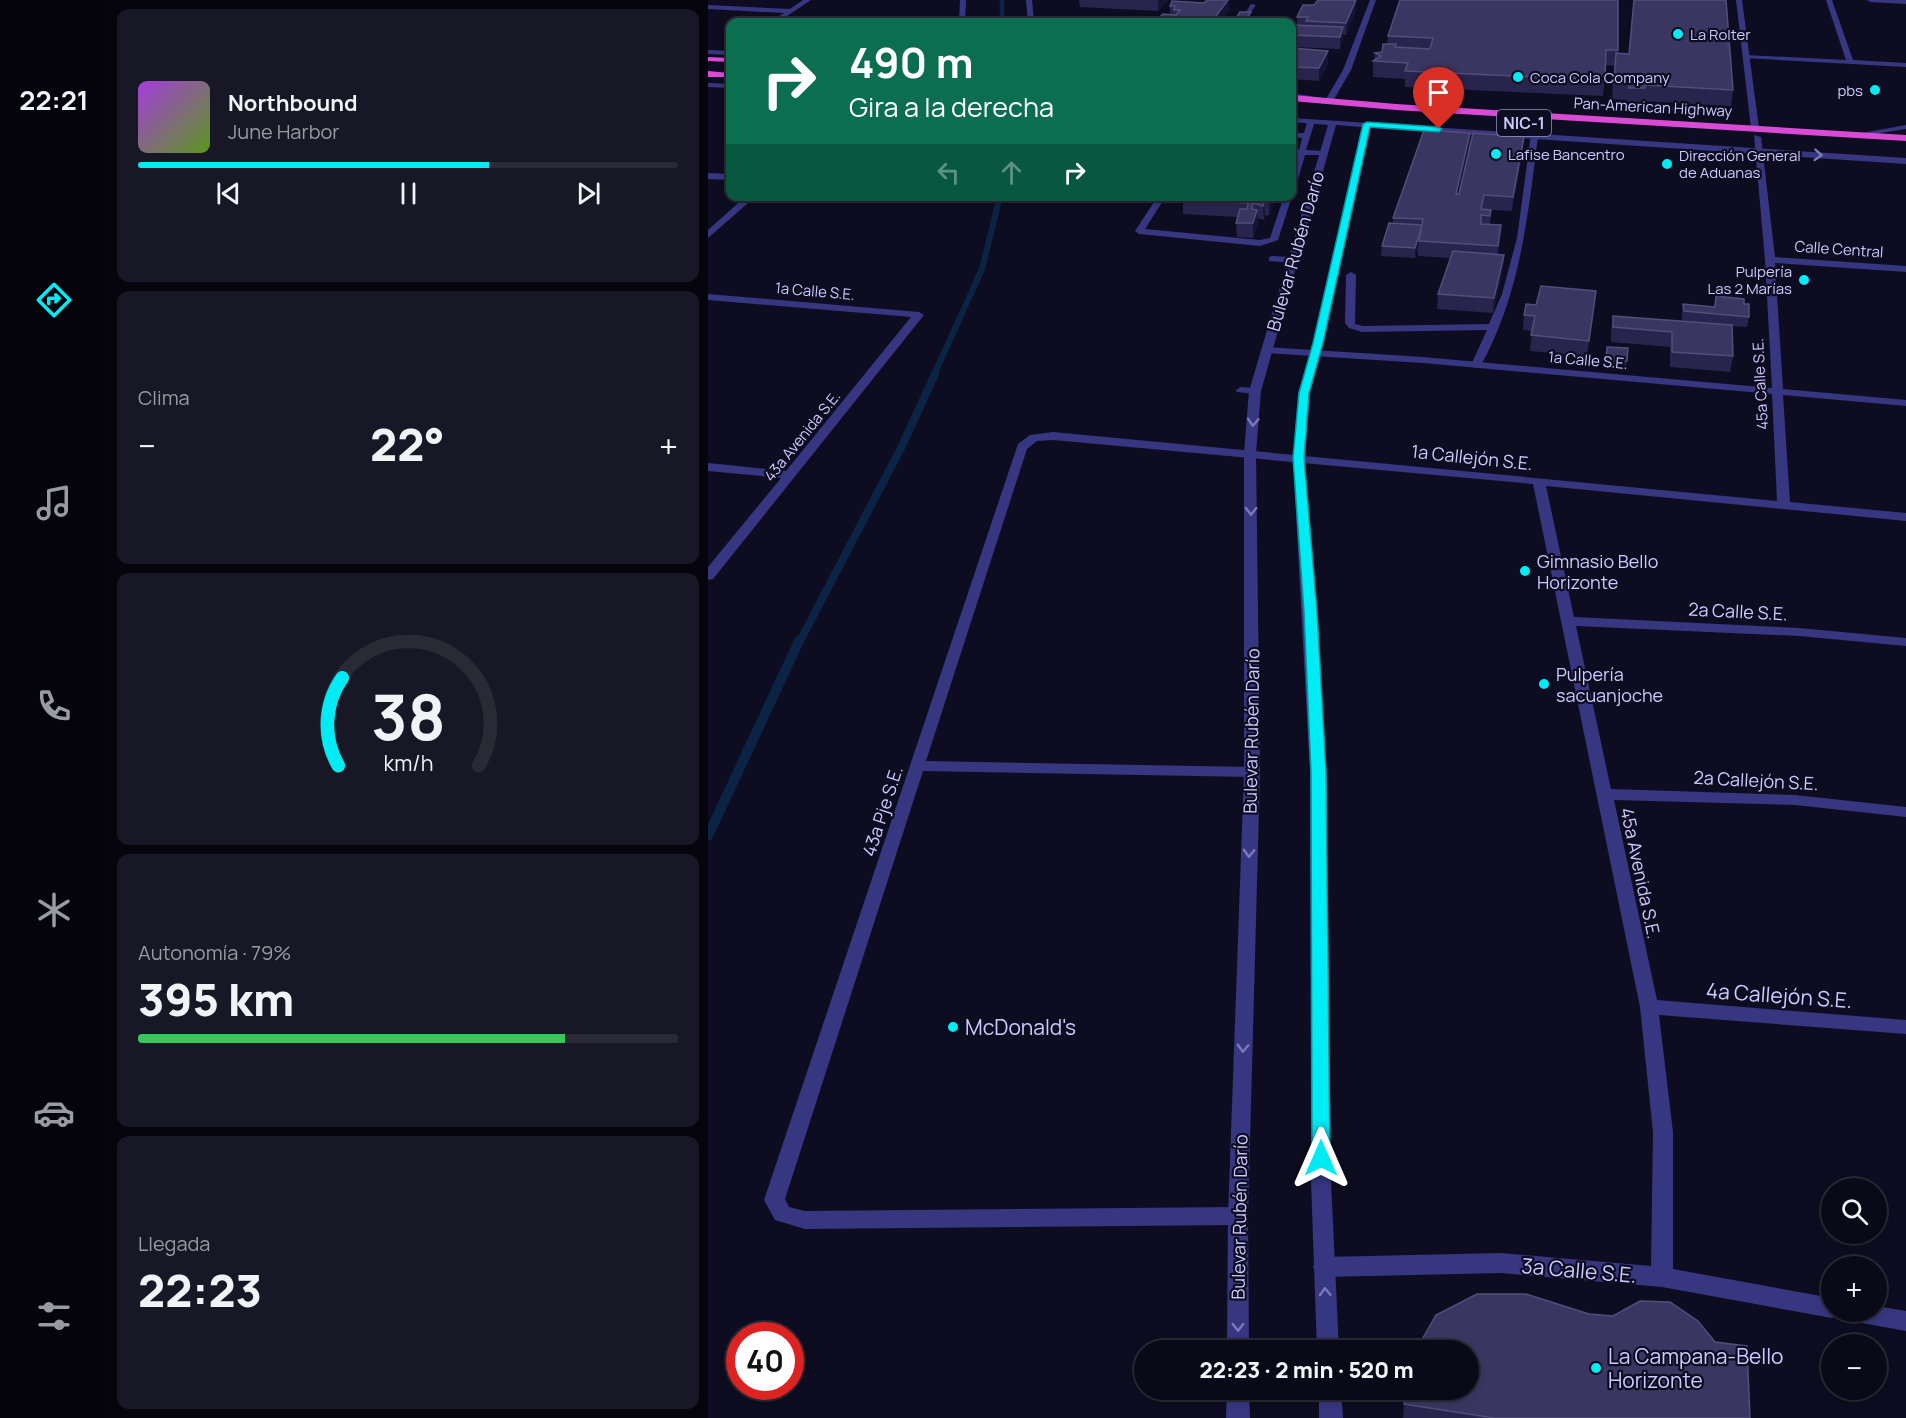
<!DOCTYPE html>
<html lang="es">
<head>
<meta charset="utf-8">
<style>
	body { margin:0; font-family:Manrope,sans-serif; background:#181725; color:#f1f3f6; height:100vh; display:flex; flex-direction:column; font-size:22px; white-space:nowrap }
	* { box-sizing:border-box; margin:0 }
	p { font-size:20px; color:#999aa2 }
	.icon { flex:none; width:33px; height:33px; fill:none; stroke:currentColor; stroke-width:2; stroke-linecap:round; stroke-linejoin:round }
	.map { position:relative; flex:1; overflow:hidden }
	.details { display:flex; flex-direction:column; gap:9px; padding:9px; background:#06050d; width:600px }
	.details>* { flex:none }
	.banner { position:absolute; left:18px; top:18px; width:570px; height:183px; border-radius:12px; box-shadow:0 3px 9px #0003,0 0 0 2px #2a2a37; background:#0b6e4f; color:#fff; overflow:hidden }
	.buttons { position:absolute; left:1113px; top:1178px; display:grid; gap:12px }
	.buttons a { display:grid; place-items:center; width:66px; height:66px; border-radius:50%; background:#0a0918; box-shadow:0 3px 9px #0003,0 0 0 2px #2a2a37; font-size:30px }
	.speed { position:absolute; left:18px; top:1322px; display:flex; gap:12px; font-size:30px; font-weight:700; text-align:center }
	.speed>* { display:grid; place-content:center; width:78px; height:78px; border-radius:50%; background:#0a0918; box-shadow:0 3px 9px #0003,0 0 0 2px #2a2a37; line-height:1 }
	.speed .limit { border:9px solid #d22; background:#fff; color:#111 }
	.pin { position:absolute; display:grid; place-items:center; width:51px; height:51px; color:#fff; margin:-62px -26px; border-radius:50% 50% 50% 0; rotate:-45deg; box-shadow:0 0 6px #0007 }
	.pin .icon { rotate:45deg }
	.me { position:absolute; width:66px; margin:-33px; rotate:0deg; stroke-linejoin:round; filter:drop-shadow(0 0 4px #0008) }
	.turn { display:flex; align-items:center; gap:21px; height:126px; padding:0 24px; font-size:27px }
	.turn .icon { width:78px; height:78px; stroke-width:2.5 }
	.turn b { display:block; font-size:42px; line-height:51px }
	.lanes { display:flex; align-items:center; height:57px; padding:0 24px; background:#0003; justify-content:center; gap:30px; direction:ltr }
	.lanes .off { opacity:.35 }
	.big { font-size:45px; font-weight:800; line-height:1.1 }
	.details .card { flex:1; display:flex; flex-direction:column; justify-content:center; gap:9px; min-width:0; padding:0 21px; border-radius:12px; background:#181725 }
	.details .dial { align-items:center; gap:0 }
	.dial svg { height:156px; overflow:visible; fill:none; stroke:#2a2a37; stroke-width:7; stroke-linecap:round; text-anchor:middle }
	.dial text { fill:#f1f3f6; stroke:none }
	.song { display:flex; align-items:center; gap:18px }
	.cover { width:72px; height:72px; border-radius:9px; background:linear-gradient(135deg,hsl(280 70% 55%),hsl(90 70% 35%)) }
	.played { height:6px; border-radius:3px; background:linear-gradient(90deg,#00ecf5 65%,#2a2a37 65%) }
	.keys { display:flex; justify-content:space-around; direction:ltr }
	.heat { display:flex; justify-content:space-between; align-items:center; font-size:33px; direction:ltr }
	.charge { height:9px; border-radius:4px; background:linear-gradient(90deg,#34c759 79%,#2a2a37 0) }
	.trip { position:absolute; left:426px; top:1340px; width:345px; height:60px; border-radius:30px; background:#0a0918; box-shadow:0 3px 9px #0003,0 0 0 2px #2a2a37; font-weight:800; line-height:60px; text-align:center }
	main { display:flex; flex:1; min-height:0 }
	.tabs { display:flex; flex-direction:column; width:108px; justify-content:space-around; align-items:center; background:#04040a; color:#999aa2 }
	.tabs .icon { width:42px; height:42px }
	.tabs .current { color:#00ecf5 }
	.tabs b { font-size:27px; color:#f1f3f6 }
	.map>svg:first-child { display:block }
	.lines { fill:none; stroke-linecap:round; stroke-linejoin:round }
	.stream-far3 { stroke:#0b2445; stroke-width:4.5 }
	.stream-far2 { stroke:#0b2445; stroke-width:6 }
	.stream-far1 { stroke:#0b2445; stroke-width:8 }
	.stream { stroke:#0b2445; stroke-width:10 }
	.service { fill:#363780; fill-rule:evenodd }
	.minor { fill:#363780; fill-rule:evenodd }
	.tertiary { fill:#363780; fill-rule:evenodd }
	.trunk { fill:#d94bd4; fill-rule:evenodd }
	.wall { fill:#29244e }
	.shaded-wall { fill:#171334 }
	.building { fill:#3b3661; stroke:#524d7a; stroke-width:1.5 }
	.oneway { stroke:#7a79b9 }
	.route { fill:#00ecf5; stroke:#00999f; stroke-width:1.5 }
	.poi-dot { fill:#00ecf5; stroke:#0e0c20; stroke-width:2 }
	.labels { text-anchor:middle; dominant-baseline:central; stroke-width:4.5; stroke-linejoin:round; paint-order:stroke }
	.far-poi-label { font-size:15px; fill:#cdcaff; stroke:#0e0c20; text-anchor:start }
	.far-street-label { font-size:15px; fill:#cdcaff; stroke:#0e0c20 }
	.shield { fill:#0e0c20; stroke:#9491bc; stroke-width:1.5 }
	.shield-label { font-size:16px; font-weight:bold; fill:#cdcaff }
	.street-label { font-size:18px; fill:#cdcaff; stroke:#0e0c20 }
	.poi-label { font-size:18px; fill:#cdcaff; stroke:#0e0c20; text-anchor:start }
	.near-street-label { font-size:21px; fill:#cdcaff; stroke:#0e0c20 }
	.near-poi-label { font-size:21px; fill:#cdcaff; stroke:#0e0c20; text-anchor:start }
</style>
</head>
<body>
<main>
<nav class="tabs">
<b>22:21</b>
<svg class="icon current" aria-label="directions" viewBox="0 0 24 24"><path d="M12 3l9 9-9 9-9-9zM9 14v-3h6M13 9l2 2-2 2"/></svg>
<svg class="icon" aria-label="music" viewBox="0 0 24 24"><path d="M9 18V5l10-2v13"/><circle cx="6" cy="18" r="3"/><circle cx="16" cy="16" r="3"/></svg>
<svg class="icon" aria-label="phone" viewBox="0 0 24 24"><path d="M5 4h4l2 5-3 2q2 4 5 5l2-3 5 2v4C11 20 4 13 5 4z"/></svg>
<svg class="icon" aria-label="climate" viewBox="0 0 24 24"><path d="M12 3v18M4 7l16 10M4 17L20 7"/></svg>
<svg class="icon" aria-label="car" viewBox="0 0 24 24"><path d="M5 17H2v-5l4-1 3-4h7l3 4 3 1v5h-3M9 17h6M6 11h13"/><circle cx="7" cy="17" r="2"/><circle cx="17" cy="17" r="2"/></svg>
<svg class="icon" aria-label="filters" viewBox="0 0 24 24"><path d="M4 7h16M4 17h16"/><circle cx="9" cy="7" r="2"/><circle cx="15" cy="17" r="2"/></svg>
</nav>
<section class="details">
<div class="card">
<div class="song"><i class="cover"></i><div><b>Northbound</b><p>June Harbor</p></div></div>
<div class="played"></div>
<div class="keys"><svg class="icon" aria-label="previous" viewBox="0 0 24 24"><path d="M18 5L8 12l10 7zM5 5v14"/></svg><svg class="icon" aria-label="pause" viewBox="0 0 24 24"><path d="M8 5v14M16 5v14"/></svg><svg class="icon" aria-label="next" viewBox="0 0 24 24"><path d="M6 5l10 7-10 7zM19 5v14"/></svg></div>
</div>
<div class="card"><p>Clima</p>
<div class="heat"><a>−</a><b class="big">22°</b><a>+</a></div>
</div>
<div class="card dial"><svg viewBox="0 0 100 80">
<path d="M14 69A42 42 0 1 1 86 69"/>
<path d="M14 69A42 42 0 0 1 16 24" stroke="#00ecf5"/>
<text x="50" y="56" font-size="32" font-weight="700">38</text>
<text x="50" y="72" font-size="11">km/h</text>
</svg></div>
<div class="card"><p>Autonomía · 79%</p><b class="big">395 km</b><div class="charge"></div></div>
<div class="card"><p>Llegada</p><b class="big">22:23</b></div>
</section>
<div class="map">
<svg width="1198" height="1418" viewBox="0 0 1198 1418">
	<rect width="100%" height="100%" fill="#0e0c20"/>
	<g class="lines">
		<path class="stream-far3" d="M294 0V22"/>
		<path class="stream-far2" d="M226 375 274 269 292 196"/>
		<path class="stream-far1" d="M91 643 193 448 227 374"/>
		<path class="stream" d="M0 836 91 641"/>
		<g class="service">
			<path d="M252 0H258L257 22H251Z"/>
			<path d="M318 0H324L326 22H320Z"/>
			<path d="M1118 0H1124L1145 60 1198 63V67L1036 58 1038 55 1138 60Z"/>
			<path d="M543 4 548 5 539 17H535Z"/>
			<path d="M931 106 1003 108 1007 110 1003 112 928 110 927 108Z"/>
			<path d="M600 119 607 121 598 150 615 151 619 153 615 155H597L588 186 584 188V174L589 154H584V150H591L594 138 584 137V133H596Z"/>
			<path d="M1198 125V129L1147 137 1143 135Z"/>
			<path d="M823 134 830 136C820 216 812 296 772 367L768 368 763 365 779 330 654 332 641 328 637 323 638 275 643 272 648 275 647 324 655 326 781 324 794 294 809 238Z"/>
			<path d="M584 195V196L570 240 552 246 431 234 427 231 450 196H458L437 229 552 240 562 238 576 196Z"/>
			<path d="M564 256 584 257 588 260 584 263 561 261V257Z"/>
			<path d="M533 387 547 388 552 391 547 394 529 392 528 390Z"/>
		</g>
		<g class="minor">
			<path d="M95 0H103L70 22H62L76 13 0 9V5L82 9Z"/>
			<path d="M662 0H668L643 70 625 101H619L618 99 635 70Z"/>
			<path d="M1028 0H1034L1051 128 1047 131 1043 128Z"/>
			<path d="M1159 0H1198V4L1162 2Z"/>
			<path d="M1046 135 1053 137 1067 257 1198 266V272L1067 263 1075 389 1198 400V406L1075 395 1082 502 1198 513V521L838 486 866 617 1091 628 1198 638V646L1091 636 868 626 903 789 1087 795 1198 807V817L1087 805 906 800 949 1000 1198 1020V1034L951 1015 965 1132V1269L1124 1298V1311H1168V1306L1198 1311V1331L1143 1321 1135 1318 1133 1313 1124 1318 954 1287 793 1273 616 1277 608 1274 605 1267 608 1260 616 1257 793 1253 943 1266 945 1132 932 1007 825 484 345 440 329 441 319 449 218 761 544 767 552 772 544 777 215 771 77 1199 81 1207 97 1211 530 1207 537 1210 540 1216 537 1222 530 1225 97 1229 67 1220 56 1200 310 444 322 435 345 432 1069 501 1064 394 715 363 559 353 554 350 559 347 715 357 1064 388 1057 260Z"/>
			<path d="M0 173 22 174V180L0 179Z"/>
			<path d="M38 196H48L0 238V230Z"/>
			<path d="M0 294 211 312 216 315 5 579 0 580V567L73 478 0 471V463L78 471 203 317 0 300Z"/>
		</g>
		<g class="tertiary">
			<path d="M0 50 22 51V55L0 54Z"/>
			<path d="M0 83 22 84V88L0 87Z"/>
			<path d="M584 93 614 98 610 100 584 97Z"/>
			<path d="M584 118 1198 158V164L662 128 615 343 602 393 597 458 618 772 623 1181 631 1350H609L603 1181 602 772 585 458 590 393 605 343 654 127 628 125 553 391 548 453 552 772 540 1216 541 1350H519L520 1216 536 772V453L541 391 620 125 584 122Z"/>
			<path d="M519 1389H541L542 1418H518Z"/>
			<path d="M611 1389H633L635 1418H611Z"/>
		</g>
		<g class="trunk">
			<path d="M0 57 22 58V62L0 61Z"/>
			<path d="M0 71 22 73V77H0Z"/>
			<path d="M584 95 688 104 1198 135V141L688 110 584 101Z"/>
		</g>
	</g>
	<g class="wall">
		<path d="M371 0H460L450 11 372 7Z"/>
		<path d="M648 0V10L638 35H635V39L632 49 584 47V25H589V17L606 5Z"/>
		<path d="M692 0 910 50V53L1025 90 1023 106 935 101 934 105 919 104V100L904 99 906 66 898 65 895 96 697 87V79L665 77V61L666 60 667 53 674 52 679 44 680 36Z"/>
		<path d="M462 6 521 10 512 22H450V19L462 14Z"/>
		<path d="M584 48 620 63 611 81 584 79Z"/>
		<path d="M762 133V147L750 194 815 150 804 211 783 210 782 224 792 239 790 254 796 255 795 270 785 313 729 309 730 294 742 258 710 256V247L707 258 673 256 674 246 685 223V218Z"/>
		<path d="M569 196 561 215 557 216 556 220 550 218V224L545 238 529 237 528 223 530 217 475 214V200Z"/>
		<path d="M888 291 879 356 822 351 824 331 815 330 816 315 828 305Z"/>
		<path d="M1008 296 1036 304 1041 317 1039 327 1024 326 1025 356 1022 372 962 367V347L903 342V332L905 316 974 322V315L975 304 1006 307Z"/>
		<path d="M899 347 920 348 918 367 897 365Z"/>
		<path d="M696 1404 1042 1418H695Z"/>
	</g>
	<g class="shaded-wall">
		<path d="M450 0H460L450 11Z"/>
		<path d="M520 0H521V10L512 22H506L505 20Z"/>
		<path d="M648 0V10L638 35V23Z"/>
		<path d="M543 12V16L539 22H537Z"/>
		<path d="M635 27V39L632 49V37Z"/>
		<path d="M620 51V63L611 81V68Z"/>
		<path d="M762 133V147L747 208 748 194Z"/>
		<path d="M816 137 815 150 804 211 805 197Z"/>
		<path d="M563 196 569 197 561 215V201Z"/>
		<path d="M556 202 557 216 556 220 555 206Z"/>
		<path d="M549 210 550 224 545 238V223Z"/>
		<path d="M714 225 711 241 710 247 707 258V248Z"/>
		<path d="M793 225 792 239 789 261 790 246Z"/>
		<path d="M796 255 795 270 785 313 786 298Z"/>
	</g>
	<g class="building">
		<path d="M499 0H520L505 20H512L510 22H461L462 21 450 19 455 14 468 15 472 10H466L467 6H462L464 1 496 3Z"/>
		<path d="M610 0H648L638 23 598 21 600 17H589L595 5H606Z"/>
		<path d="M692 0H910V50H898L897 80 697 71 700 63 665 61 673 56 667 53 674 52 675 44H688L687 47 722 49 725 38 680 36Z"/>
		<path d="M926 0H1018L1025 90 937 85V88H921V84L906 83 908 53 921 54Z"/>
		<path d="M532 12H543L537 21H526Z"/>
		<path d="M584 25 635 27 632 37 584 35Z"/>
		<path d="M584 48 620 51 611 68 584 67Z"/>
		<path d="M716 130 762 133 748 194H751L765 133 816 137 805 197 776 195 773 209 783 210 782 216 773 215V224L793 225 790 246 711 241 715 219 685 218Z"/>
		<path d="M477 196H563L561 201 556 202 555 206 545 203 544 209 549 210 545 223H528L532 209H539L540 203 475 200Z"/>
		<path d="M681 223 714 225 707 248 674 246Z"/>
		<path d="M745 251 796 255 786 298 730 294Z"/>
		<path d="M833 286 888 291 881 341 823 335 827 316 816 315 818 304 828 305Z"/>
		<path d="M1008 296 1036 299V304H1041V317L976 311 975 304 1007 307Z"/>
		<path d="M905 316 1024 325 1025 356 964 352V332L905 327Z"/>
		<path d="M899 347 920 348 919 361 898 360Z"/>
		<path d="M769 1294H818L881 1314 905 1316 932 1301 962 1302 990 1321 1007 1342 1039 1346 1042 1418H786L696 1404 698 1389H760V1350H708L728 1315Z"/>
	</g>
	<defs><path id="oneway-chevron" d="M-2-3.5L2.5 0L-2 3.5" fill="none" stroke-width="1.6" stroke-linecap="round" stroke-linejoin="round" transform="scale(1.5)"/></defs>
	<g class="oneway">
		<use href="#oneway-chevron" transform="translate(1110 155) rotate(4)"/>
		<use href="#oneway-chevron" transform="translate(545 422) rotate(94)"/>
		<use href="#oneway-chevron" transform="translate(543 511) rotate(90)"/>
		<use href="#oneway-chevron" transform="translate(541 853) rotate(92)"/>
		<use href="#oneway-chevron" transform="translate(535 1048) rotate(92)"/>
		<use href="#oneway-chevron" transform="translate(617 1292) rotate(-93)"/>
		<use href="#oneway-chevron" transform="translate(530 1327) rotate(90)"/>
	</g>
	<path class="route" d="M659 122 731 127 734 129 731 132 662 127 615 343 601 393 596 458 609 612 618 772 622 1158 620 1163 613 1166 607 1163 604 1158 603 772 596 612 585 458 591 393 605 343 655 124Z"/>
	<g class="poi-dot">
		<circle cx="970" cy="34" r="6"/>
		<circle cx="810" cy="77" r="6"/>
		<circle cx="1167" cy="90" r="6"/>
		<circle cx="788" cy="154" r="6"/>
		<circle cx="959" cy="164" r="6"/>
		<circle cx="1096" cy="280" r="6"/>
		<circle cx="817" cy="571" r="6"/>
		<circle cx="836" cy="684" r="6"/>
		<circle cx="245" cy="1027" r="6"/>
		<circle cx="888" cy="1368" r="6"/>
	</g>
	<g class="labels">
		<g class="far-poi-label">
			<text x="982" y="34">La Rolter</text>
			<text x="822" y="77">Coca Cola Company</text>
			<text x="1155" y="90" text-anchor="end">pbs</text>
			<text x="800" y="154">Lafise Bancentro</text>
			<text x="971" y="155">Dirección General<tspan x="971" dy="17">de Aduanas</tspan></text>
			<text x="1084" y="271" text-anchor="end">Pulpería<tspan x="1084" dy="17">Las 2 Marías</tspan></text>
		</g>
		<g class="far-street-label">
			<text transform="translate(945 107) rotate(3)">Pan-American Highway</text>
			<text transform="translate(1131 249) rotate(4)">Calle Central</text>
			<text transform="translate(107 291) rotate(5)">1a Calle S.E.</text>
			<text transform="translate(880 360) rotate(5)">1a Calle S.E.</text>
			<text transform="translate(1052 384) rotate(-93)">45a Calle S.E.</text>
			<text transform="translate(94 436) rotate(-51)">43a Avenida S.E.</text>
		</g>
		<rect class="shield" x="789" y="110" width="54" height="26" rx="4.5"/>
		<g class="shield-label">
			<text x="816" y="123">NIC-1</text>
		</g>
		<g class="street-label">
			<text transform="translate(587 251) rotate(-74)">Bulevar Rubén Darío</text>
			<text transform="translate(764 457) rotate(6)">1a Callejón S.E.</text>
			<text transform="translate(1030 611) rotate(3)">2a Calle S.E.</text>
			<text transform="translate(543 731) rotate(-89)">Bulevar Rubén Darío</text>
			<text transform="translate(1048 780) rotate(3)">2a Callejón S.E.</text>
			<text transform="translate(174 811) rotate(-72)">43a Pje S.E.</text>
			<text transform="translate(933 873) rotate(78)">45a Avenida S.E.</text>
			<text transform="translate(531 1217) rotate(-89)">Bulevar Rubén Darío</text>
		</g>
		<g class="poi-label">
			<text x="829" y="561">Gimnasio Bello<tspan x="829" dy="21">Horizonte</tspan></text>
			<text x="848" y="674">Pulpería<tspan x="848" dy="21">sacuanjoche</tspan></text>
		</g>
		<g class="near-street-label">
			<text transform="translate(1071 995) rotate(4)">4a Callejón S.E.</text>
			<text transform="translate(871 1270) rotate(5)">3a Calle S.E.</text>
		</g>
		<g class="near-poi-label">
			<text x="257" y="1027">McDonald's</text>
			<text x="900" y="1356">La Campana-Bello<tspan x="900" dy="24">Horizonte</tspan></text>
		</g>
	</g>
</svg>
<div class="buttons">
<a><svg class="icon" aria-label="search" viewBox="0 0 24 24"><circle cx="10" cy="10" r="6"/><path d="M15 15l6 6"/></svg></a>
<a>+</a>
<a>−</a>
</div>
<div class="speed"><div class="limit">40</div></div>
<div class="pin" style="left:731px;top:129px;background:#d93025"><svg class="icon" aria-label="arrive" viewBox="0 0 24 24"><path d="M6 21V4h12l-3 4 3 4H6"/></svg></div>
<svg class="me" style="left:613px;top:1158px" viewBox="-20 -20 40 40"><path d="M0-17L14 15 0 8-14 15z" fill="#00ecf5" stroke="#fff" stroke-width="4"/></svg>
<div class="trip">22:23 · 2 min · 520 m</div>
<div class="banner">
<div class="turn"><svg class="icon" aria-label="right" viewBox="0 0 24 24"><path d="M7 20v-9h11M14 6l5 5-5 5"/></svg><div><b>490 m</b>Gira a la derecha</div></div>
<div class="lanes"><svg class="icon off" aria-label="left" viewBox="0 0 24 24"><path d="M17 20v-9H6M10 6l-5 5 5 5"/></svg><svg class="icon off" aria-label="ahead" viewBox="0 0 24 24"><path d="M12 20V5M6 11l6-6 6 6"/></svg><svg class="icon" aria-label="right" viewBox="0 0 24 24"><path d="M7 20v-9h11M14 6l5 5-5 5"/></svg></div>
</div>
</div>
</main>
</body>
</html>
